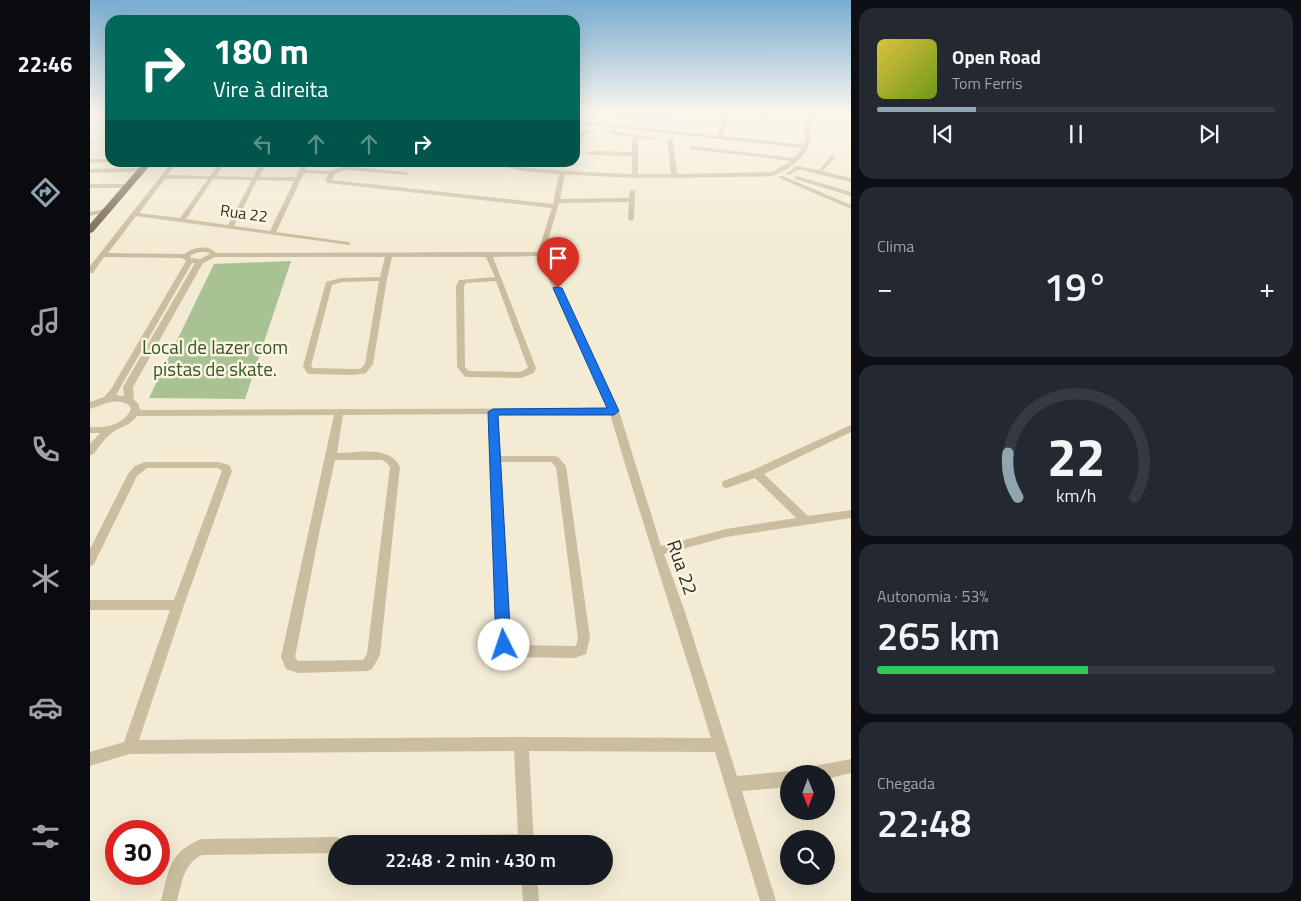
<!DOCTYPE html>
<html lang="pt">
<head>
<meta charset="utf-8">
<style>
	body { margin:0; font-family:"Titillium Web",sans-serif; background:#242831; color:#f1f3f6; height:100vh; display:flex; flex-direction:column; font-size:19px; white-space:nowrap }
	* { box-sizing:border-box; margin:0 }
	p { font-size:16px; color:#9ea1a6 }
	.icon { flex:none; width:28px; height:28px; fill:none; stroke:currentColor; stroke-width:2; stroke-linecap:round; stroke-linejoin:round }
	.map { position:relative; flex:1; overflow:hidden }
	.panel { display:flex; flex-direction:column; gap:8px; padding:8px; background:#0d0f14; width:450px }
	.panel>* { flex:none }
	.banner { position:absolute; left:15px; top:15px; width:475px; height:152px; border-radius:15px; box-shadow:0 5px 20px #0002; background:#00695c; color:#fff; overflow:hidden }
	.needle { width:32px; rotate:179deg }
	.fabs { position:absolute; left:690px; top:765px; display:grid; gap:10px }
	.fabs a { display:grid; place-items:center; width:55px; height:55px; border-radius:50%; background:#171b24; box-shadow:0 5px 20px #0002; font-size:25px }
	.speed { position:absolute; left:15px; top:820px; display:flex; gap:10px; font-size:25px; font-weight:700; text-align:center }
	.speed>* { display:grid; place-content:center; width:65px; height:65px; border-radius:50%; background:#171b24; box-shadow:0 5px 20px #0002; line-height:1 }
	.speed .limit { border:8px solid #d22; background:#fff; color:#111 }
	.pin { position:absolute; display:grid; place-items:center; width:42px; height:42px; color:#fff; margin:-51px -21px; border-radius:50% 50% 50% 0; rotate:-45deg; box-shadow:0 0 5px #0007 }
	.pin .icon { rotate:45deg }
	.me { position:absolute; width:55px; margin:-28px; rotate:356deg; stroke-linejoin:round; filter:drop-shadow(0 0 4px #0008) }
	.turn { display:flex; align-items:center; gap:18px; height:105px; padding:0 25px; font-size:22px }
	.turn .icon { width:65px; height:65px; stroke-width:2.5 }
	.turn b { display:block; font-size:35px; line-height:42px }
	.lanes { display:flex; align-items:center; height:48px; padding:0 25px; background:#0003; justify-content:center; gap:25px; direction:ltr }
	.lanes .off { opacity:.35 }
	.big { font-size:38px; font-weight:600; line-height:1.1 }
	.panel .card { flex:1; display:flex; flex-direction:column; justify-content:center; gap:8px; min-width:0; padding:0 18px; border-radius:15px; background:#242831 }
	.panel .dial { align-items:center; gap:0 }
	.dial svg { height:130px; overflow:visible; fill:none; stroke:#363941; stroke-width:7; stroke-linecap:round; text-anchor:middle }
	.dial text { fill:#f1f3f6; stroke:none }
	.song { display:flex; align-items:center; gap:15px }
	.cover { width:60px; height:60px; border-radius:8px; background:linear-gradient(135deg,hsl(50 70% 55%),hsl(80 70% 35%)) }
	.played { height:5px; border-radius:2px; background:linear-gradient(90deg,#8fa5af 25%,#363941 25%) }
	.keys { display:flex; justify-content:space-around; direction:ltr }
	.heat { display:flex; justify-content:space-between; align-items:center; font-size:28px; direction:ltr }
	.charge { height:8px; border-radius:4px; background:linear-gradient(90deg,#34c759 53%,#363941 0) }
	.trip { position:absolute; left:238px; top:835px; width:285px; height:50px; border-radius:25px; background:#171b24; box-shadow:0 5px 20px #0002; font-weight:600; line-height:50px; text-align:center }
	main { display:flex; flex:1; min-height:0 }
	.dock { display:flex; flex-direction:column; width:90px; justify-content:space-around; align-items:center; background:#090b0e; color:#9ea1a6 }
	.dock .icon { width:35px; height:35px }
	.dock .on { color:#8fa5af }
	.dock b { font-size:22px; color:#f1f3f6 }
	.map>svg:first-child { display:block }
	.green { fill:#a8c294 }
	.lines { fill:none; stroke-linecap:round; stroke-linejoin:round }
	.street { fill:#cbbea0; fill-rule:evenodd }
	.primary { fill:#786853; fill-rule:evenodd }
	.route { fill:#1a73e8; stroke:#114b97 }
	.labels { text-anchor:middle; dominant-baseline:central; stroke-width:5; stroke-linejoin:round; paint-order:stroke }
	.far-street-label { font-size:16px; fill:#342d24; stroke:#faf4e1 }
	.park-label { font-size:19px; fill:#395426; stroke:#faf4e1 }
	.street-label { font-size:19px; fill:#342d24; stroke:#faf4e1 }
</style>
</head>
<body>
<main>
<nav class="dock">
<b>22:46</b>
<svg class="icon on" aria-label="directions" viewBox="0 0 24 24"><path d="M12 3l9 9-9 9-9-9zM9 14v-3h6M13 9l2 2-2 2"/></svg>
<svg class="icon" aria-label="music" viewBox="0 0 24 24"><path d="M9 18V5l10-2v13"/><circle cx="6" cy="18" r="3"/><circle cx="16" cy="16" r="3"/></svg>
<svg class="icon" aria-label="phone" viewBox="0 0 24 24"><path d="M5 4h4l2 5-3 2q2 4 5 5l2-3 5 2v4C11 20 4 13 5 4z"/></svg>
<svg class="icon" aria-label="climate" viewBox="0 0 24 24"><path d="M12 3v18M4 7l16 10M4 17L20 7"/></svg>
<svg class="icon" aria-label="car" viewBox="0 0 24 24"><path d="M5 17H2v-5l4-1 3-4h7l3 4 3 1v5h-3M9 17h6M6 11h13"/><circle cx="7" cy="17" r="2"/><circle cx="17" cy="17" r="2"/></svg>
<svg class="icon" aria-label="filters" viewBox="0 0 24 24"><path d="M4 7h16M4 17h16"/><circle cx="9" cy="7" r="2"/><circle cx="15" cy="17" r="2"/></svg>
</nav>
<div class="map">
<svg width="761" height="901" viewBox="0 0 761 901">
	<rect width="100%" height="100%" fill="#f3ebd4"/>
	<path class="green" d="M201 261 155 399 59 398 124 264Z"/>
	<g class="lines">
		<g class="street">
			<path d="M510 112H523L597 121 595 122 512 113Z"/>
			<path d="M635 112H639L632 136 714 145 716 137 713 128 721 112H725L719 128C726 149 704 168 685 175 676 178 650 176 639 177 585 178 529 179 475 174L470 199 539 198 540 191 545 190 544 219 541 221 538 219 539 202 469 203 454 254 529 411 571 546 636 529 706 518 665 478 637 488 633 487 632 484 633 481 663 470 761 425V432L674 474 718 516 761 510V518L636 537 574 554 595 612 647 776 699 771 704 774H699V787L652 791 686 901H670L625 752 439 751 444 844H310L312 838 318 836 428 834 424 751 39 754 0 766V752L34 742 80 610H0V600H84L132 471 128 468H57L47 476 4 564 0 566V549L38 474 45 466 55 462H128L139 465 142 471 94 605 49 740 431 737 621 738C588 630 552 522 520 414H408L411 456H464L468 457 476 466 500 638 496 654 484 658 422 657 409 649 407 645 398 414 253 415 247 453C267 453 300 445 310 467L290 655 282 669 277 671 208 673 196 669 191 657 244 415 47 416C39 426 32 426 23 432 15 438 9 446 4 454L0 455V444L10 433H0V427C16 428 34 425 41 409L39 405C24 397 14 405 0 409V402L14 397 21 389 96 261 92 258 14 257 3 273H0V266L82 162H87L78 175 120 176 130 162H135L126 176 163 177 171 162H177L169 177H206L213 162H219L215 170 241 171 255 166 316 172 319 174 318 175 256 170 244 174 242 180 463 204 469 174 434 171 392 162C407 162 422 166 438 168 473 171 507 173 542 174V156L500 155 497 153 500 151 542 152V137L520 134 522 131 565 138 562 140 548 138V174H581L577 140 580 138 583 140 587 174 682 172 701 161 600 149V147L602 146 703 158 712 148 485 123V121L627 136ZM214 173 238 174 235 181 238 183 462 208 448 252 126 253C119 244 103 247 94 254L18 253 46 216 260 245V243L258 242 186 232ZM75 179H118L90 218 49 213ZM123 179 162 180 138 225 96 219ZM167 180 204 181 180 231 144 226ZM109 252H117L120 254 110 259 100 258 101 255ZM448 256 518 408 50 410 48 403 44 400 43 387 113 263 125 257H295L290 277 251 278 236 282 213 366 217 373 220 374 264 375 276 373 283 364 297 279 302 257H396L405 277 369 280 366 286 367 367 374 376 377 377 431 378 444 373 446 368 403 257ZM102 263H105L33 387 34 396 26 395ZM289 281 275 364 270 369H264L223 368 221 366 242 285 252 282ZM406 281 438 368 430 372 379 371 375 367 374 286 376 283ZM245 460H292L297 463 300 467 277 654 273 660H270L208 661 205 657 230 529ZM411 462H461L466 467 488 638 486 646 424 645 420 642Z"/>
			<path d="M674 112H678L673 119 671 118Z"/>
			<path d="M494 130 499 131 485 145V140Z"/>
			<path d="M0 142 4 143 0 146Z"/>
			<path d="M741 156 746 157 732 171 761 178V182L711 170H707L700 175 695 174 706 166 729 170Z"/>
			<path d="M0 159H20L21 162 0 163Z"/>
			<path d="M52 168 55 170 54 171 0 173V169Z"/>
			<path d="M689 176H693L761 205V209L689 178Z"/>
			<path d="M707 176 761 192V196L705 179V177Z"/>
			<path d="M0 184H39L42 186 39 188H0Z"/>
			<path d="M18 208 20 209V211L0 216V212Z"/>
			<path d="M761 759V773L736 779V774H717L719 769 724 766Z"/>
			<path d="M246 837 252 839 254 844H246V853L112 855C93 864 92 883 87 901H71C79 870 79 852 111 839Z"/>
			<path d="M431 876H447L449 901H433Z"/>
		</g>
		<path class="primary" d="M54 162H63L3 232 0 233V224Z"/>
	</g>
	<linearGradient id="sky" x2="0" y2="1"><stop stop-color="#78acd2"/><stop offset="0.47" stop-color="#faf6ec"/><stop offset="1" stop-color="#faf6ec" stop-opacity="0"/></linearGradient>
	<rect width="761" height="238" fill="url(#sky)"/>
	<path class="route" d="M464 287 472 288 529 411 524 415H408L421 645 419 650 414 652 409 650 406 645 398 412 403 409 517 408 463 288Z"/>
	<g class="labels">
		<g class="far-street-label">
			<text transform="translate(154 213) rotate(8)">Rua 22</text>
		</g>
		<g class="park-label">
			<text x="125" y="346">Local de lazer com<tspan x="125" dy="22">pistas de skate.</tspan></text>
		</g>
		<g class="street-label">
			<text transform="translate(593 567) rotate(71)">Rua 22</text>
		</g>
	</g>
</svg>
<div class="fabs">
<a><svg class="needle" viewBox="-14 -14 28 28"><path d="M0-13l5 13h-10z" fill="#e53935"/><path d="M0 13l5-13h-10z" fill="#9ea1a6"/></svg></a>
<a><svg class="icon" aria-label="search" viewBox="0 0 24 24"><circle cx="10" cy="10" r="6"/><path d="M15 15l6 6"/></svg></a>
</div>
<div class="speed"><div class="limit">30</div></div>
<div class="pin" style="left:468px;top:288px;background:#d93025"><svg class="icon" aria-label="arrive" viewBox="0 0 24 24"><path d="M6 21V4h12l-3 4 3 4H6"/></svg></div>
<svg class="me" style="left:414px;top:645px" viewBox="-20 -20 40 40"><circle r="19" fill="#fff"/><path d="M0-13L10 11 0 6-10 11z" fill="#1a73e8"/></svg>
<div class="trip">22:48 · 2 min · 430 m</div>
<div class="banner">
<div class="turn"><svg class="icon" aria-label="right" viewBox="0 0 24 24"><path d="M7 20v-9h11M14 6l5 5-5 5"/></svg><div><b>180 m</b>Vire à direita</div></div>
<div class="lanes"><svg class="icon off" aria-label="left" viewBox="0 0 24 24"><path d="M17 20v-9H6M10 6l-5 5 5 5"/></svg><svg class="icon off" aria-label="ahead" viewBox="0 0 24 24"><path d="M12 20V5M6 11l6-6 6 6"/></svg><svg class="icon off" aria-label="ahead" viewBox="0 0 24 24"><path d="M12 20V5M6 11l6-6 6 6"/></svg><svg class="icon" aria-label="right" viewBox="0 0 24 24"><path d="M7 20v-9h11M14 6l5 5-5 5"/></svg></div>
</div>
</div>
<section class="panel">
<div class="card">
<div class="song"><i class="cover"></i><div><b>Open Road</b><p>Tom Ferris</p></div></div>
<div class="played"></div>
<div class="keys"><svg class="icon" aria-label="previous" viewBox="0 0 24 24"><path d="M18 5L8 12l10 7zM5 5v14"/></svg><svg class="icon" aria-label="pause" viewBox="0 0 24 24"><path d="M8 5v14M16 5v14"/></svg><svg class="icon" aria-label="next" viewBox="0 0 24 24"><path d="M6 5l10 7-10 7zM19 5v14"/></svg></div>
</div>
<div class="card"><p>Clima</p>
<div class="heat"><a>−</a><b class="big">19°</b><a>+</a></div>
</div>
<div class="card dial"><svg viewBox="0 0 100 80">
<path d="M14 69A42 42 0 1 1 86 69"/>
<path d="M14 69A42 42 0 0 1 8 42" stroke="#8fa5af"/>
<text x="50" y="56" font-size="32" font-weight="700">22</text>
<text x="50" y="72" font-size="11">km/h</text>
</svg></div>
<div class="card"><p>Autonomia · 53%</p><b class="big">265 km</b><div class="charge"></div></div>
<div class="card"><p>Chegada</p><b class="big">22:48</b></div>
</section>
</main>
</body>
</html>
